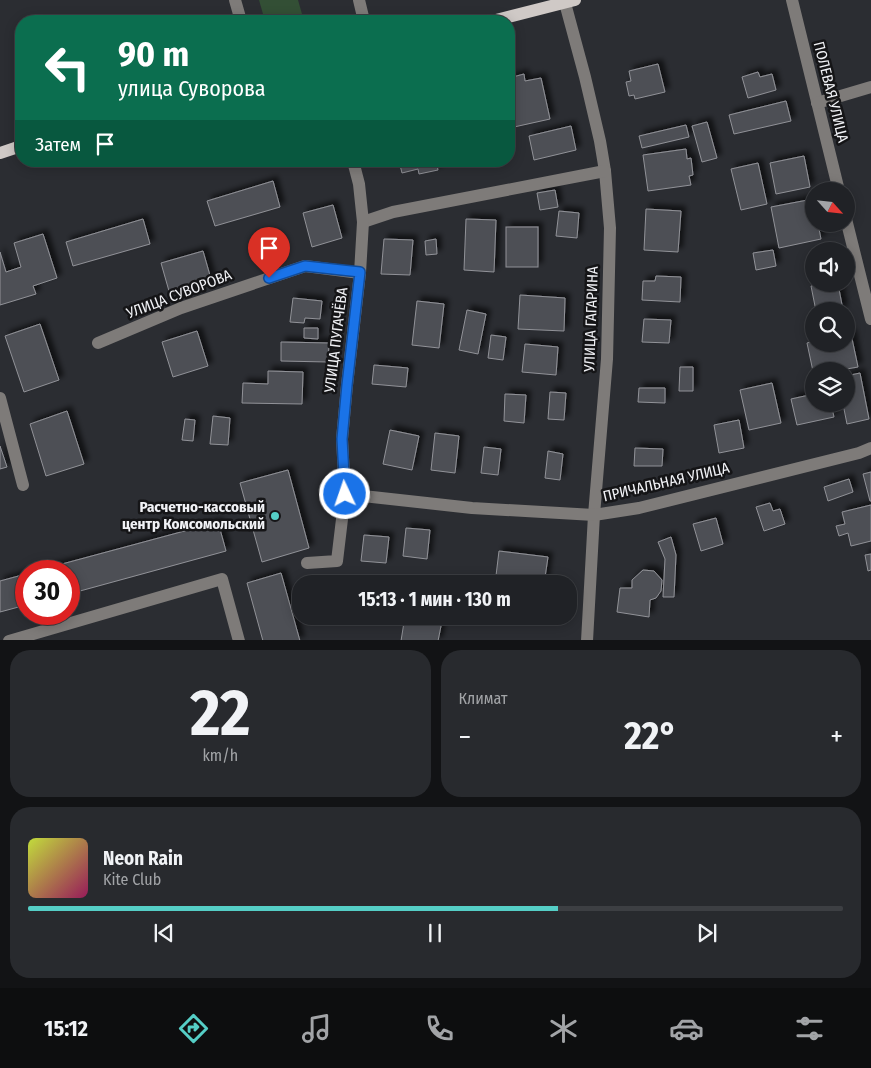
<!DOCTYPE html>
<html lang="ru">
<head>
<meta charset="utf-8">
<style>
	body { margin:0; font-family:"Fira Sans Condensed",sans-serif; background:#282a2e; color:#f1f3f6; height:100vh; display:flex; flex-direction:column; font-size:19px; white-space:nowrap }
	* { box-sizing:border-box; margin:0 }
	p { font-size:16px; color:#a2a4a7 }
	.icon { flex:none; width:28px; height:28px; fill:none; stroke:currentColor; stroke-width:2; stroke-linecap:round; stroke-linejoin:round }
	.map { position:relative; height:640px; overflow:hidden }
	.sheet { display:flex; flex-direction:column; gap:10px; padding:10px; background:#121315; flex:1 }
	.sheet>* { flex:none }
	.banner { position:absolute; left:15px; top:15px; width:500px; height:152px; border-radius:20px; box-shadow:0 2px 12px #0003,0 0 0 1px #3d3f43; background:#0b6e4f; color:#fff; overflow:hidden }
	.needle { width:32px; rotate:117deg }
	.buttons { position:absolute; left:805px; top:182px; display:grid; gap:10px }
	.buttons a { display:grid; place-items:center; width:50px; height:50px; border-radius:50%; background:#202226; box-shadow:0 2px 12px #0003,0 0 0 1px #3d3f43; font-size:25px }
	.speed { position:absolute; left:15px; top:560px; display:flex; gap:10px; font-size:25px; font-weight:700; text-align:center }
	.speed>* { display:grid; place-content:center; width:65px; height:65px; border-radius:50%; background:#202226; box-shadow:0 2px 12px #0003,0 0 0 1px #3d3f43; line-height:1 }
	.speed .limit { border:8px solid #d22; background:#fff; color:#111 }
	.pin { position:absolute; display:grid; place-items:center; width:42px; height:42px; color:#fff; margin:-51px -21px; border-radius:50% 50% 50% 0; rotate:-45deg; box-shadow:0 0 5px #0007 }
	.pin .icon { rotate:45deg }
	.me { position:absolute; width:55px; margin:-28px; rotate:357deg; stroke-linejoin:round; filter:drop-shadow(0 0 4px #0008) }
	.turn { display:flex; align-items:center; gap:18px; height:105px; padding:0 20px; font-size:22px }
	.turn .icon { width:65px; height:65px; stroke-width:2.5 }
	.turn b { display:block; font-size:35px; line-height:42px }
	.then { display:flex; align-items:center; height:48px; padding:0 20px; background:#0003; gap:10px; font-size:19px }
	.big { font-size:38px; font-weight:700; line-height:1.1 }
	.sheet .tile { flex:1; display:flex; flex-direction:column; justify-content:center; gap:8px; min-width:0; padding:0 18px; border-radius:20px; background:#282a2e }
	.sheet .dial { align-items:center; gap:0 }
	.dial b { font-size:65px; line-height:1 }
	.song { display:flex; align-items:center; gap:15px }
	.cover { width:60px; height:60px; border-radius:8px; background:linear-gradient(135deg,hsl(70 70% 55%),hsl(330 70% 35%)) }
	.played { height:5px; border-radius:2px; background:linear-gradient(90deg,#55cec6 65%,#3d3f43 65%) }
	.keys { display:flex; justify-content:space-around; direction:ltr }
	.heat { display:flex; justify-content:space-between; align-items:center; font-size:28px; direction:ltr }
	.sheet .tiles { flex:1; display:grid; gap:10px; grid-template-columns:1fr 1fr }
	.tile:last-child { grid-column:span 2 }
	.trip { position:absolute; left:292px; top:575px; width:285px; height:50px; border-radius:20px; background:#202226; box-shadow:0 2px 12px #0003,0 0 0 1px #3d3f43; font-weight:700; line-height:50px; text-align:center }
	.tabs { display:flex; height:80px; justify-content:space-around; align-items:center; background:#0d0e0f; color:#a2a4a7 }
	.tabs .icon { width:35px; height:35px }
	.tabs .current { color:#55cec6 }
	.tabs b { font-size:22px; color:#f1f3f6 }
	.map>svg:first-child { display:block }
	.green { fill:#334f35 }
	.building { fill:#4d4f54; stroke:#919298; filter:url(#shadow) }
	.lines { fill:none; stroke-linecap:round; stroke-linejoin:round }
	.minor { stroke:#7e7b79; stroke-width:12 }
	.major { stroke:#cfc9c6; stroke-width:12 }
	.route-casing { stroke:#114b97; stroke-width:12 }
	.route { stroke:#1a73e8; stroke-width:9 }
	.poi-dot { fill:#55cec6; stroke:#151517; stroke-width:2 }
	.labels { text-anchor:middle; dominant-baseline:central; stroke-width:5; stroke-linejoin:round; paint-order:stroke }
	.street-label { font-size:15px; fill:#f1f2f6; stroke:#151517 }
	.poi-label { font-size:15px; font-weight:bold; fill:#f1f2f6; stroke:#151517; text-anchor:end }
</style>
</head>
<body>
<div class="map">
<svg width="871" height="641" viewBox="0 0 871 641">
	<defs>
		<filter id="shadow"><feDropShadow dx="4.5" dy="-4.5" stdDeviation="2.5" flood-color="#0009"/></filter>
	</defs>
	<rect width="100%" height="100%" fill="#2b2d32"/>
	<path class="green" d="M259 0H298L304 21H265Z"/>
	<g class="building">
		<path d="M658 64 665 92 635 99 634 95 629 96 626 82 631 81 629 71Z"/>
		<path d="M758 72 760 77 772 74 776 90 748 98 742 77Z"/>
		<path d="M524 74 525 81 541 78 550 119 514 127 509 104V78Z"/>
		<path d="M786 101 791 121 734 134 729 115Z"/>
		<path d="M707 122 717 158 702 162 692 126Z"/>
		<path d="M686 125 689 137 642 148 639 136Z"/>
		<path d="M571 126 576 150 534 160 529 136Z"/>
		<path d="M686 149 687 159 691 158 693 175 689 176 691 185 648 191 643 155Z"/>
		<path d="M804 156 810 187 776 194 770 163Z"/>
		<path d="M399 161H436L438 170 419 174 418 169 402 173Z"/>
		<path d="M758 163 767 204 741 210 731 169Z"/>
		<path d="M273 181 280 207 215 226 207 201Z"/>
		<path d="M555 190 558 207 540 210 537 193Z"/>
		<path d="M813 199 814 224H818L821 239 779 248 771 207Z"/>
		<path d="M333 205 342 238 312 247 303 213Z"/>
		<path d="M646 209 681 211 678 252 644 250Z"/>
		<path d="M559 211 579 213 577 238 556 236Z"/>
		<path d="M143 219 150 244 73 266 66 242Z"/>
		<path d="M466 219 496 220 494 272 464 270Z"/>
		<rect x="506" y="227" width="32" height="40"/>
		<path d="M43 234 57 278 33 286 36 294 0 305V252L6 272 21 267 14 243Z"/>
		<path d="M384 239 413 240 410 275 381 274Z"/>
		<path d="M436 239 437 254 426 255 425 241Z"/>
		<path d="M773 250 776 266 756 270 753 253Z"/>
		<path d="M203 251 211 279 169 291 161 263Z"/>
		<path d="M656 276 681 277 680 302 642 300 643 281H655Z"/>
		<path d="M821 284H838L843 310 837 311H816L811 286Z"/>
		<path d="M520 295 565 298 564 331 518 329Z"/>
		<path d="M293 298 322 301 320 319 305 318 304 323 290 322Z"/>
		<path d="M417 301 444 304 439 348 412 345Z"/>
		<path d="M467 310 486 314 478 354 459 350Z"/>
		<path d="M644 319 671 320 669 343 642 342Z"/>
		<path d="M40 324 59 380 24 392 5 336Z"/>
		<path d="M304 328H318V339L304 338Z"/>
		<path d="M197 331 208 366 173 377 162 342Z"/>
		<path d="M851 334 858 367 835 371H814V376L807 343 814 341V344H846V335Z"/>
		<path d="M491 335 506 337 503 360 488 358Z"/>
		<path d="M281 342 329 343 328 362 281 361Z"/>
		<path d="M525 344 558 347 556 375 522 372Z"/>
		<path d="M374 365 408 368 406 387 372 384Z"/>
		<path d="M680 367H693V391H679Z"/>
		<path d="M268 371 303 372 302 404 242 403 243 383 268 384Z"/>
		<path d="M860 373 869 419 847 424 843 404H846V376Z"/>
		<path d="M772 383 781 423 749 430 740 390Z"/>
		<path d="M639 388H665V403L638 402Z"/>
		<path d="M550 392 566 393 564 420 548 419Z"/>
		<path d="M505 394 526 395 524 423 504 421Z"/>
		<path d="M814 394V404H831L834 417 797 425 791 399Z"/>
		<path d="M67 411 84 464 46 476 30 424Z"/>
		<path d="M213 416 230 418 228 445 210 444Z"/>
		<path d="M185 419 195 420 193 441 182 440Z"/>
		<path d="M739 420 744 448 719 453 714 425Z"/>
		<path d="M390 430 419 436 412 470 383 464Z"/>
		<path d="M435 433 459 436 455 473 431 470Z"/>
		<path d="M0 446 7 467 0 469Z"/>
		<path d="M484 447 501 449 498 475 481 473Z"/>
		<path d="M635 448 663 449 662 466H634Z"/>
		<path d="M548 451 563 454 560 480 545 478Z"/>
		<path d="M288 470 309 548 262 562 240 483Z"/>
		<path d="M871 472V501H870L863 474Z"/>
		<path d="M849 479 853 492 828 501 824 487Z"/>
		<path d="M770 503 773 511 780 509 785 524 764 531 756 507Z"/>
		<path d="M871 505V541L851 546 848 533 839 536 836 526 845 524 842 512Z"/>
		<path d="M716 518 723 544 701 551 693 524Z"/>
		<path d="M218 522 226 551 69 594V571H36Z"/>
		<path d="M406 528 430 530 427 559 403 556Z"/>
		<path d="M364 535 389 537 386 563 361 561Z"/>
		<path d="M671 537 676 555 674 597H663L665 559 658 542Z"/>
		<path d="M499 551 548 557 544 584H495Z"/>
		<path d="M871 554V570L868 571 865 555Z"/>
		<path d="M643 570 654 571 662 580 661 591 656 598 650 600 649 617 617 612 620 588H632V580Z"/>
		<path d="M281 573 300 641H263L247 583Z"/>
		<path d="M26 574V605L0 612V581Z"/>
		<path d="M405 616H443L438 641H401Z"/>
	</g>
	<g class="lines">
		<g class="minor">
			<path d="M235 0 241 21"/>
			<path d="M359 0 364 21"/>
			<path d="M792 0 839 191"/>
			<path d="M565 3 585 77 600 141 605 171 610 228 607 359 594 515 587 641"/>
			<path d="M817 103 871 87"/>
			<path d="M846 219 871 319"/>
			<path d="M363 222 393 212 605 171"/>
			<path d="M98 343 181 308 305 266 360 273"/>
			<path d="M0 398 23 485"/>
			<path d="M345 494 472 508 594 515 639 508 859 453 871 448"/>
			<path d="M307 563 337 561 345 494 342 439 347 385 360 273 363 222 359 184 353 161"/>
			<path d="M9 641 222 579 239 641"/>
		</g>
		<g class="major">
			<path d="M492 21 575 0"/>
			<path d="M0 153 21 146"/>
		</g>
	</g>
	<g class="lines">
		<defs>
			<path id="route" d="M269 278 305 266 360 272 347 385 342 439 345 494"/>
		</defs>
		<use href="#route" class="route-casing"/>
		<use href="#route" class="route"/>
	</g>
	<circle class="poi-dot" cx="275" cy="516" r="5"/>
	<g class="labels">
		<g class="street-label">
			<text transform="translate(831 92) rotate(76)">ПОЛЕВАЯ УЛИЦА</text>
			<text transform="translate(179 294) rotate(-21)">УЛИЦА СУВОРОВА</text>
			<text transform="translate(591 319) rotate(-88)">УЛИЦА ГАГАРИНА</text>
			<text transform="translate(336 340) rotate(-83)">УЛИЦА ПУГАЧЁВА</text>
			<text transform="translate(666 482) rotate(-13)">ПРИЧАЛЬНАЯ УЛИЦА</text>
		</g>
		<g class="poi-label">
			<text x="265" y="507">Расчетно-кассовый<tspan x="265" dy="17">центр Комсомольский</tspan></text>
		</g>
	</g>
</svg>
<div class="buttons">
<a><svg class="needle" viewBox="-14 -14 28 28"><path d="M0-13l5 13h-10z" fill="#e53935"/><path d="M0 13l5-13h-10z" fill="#a2a4a7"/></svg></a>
<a><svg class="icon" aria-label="sound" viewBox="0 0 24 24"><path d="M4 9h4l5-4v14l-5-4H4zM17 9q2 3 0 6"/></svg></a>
<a><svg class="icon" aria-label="search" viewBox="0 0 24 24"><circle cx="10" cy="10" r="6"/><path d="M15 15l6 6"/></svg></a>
<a><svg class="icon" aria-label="layers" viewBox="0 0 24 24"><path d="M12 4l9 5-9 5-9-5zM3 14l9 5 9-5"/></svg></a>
</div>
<div class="speed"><div class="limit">30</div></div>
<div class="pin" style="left:269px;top:278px;background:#d93025"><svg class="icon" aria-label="arrive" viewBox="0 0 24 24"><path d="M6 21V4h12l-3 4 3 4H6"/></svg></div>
<svg class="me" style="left:345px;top:494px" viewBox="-20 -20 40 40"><circle r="17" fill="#1a73e8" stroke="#fff" stroke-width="3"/><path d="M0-11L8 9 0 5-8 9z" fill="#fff"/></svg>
<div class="trip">15:13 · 1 мин · 130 m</div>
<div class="banner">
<div class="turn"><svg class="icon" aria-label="left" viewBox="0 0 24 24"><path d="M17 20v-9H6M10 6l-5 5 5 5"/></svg><div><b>90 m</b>улица Суворова</div></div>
<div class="then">Затем<svg class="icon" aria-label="arrive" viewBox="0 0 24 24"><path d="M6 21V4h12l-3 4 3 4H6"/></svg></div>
</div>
</div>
<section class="sheet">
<div class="tiles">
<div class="tile dial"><b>22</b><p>km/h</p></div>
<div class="tile"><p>Климат</p>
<div class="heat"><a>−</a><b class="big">22°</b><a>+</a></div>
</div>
<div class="tile">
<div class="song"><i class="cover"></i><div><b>Neon Rain</b><p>Kite Club</p></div></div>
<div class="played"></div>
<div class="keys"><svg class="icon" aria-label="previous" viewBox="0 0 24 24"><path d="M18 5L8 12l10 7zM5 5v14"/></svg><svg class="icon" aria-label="pause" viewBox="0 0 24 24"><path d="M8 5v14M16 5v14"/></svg><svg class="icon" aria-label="next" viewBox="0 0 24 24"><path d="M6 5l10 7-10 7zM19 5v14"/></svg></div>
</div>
</div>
</section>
<nav class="tabs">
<b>15:12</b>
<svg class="icon current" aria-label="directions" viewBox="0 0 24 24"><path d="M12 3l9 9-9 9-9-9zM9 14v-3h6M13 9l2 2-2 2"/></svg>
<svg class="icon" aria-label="music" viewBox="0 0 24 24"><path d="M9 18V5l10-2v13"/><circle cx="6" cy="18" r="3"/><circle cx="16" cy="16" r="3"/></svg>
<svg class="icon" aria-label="phone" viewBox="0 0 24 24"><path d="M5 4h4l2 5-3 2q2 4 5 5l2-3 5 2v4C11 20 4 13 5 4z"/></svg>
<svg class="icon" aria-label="climate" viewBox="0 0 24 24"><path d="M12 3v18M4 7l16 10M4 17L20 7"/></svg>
<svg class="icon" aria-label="car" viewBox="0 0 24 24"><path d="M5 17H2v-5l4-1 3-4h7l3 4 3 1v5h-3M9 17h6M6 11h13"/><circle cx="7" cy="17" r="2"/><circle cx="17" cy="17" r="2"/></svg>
<svg class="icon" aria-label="filters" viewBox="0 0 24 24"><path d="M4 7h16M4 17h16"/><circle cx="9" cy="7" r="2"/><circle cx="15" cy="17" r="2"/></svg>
</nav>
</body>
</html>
